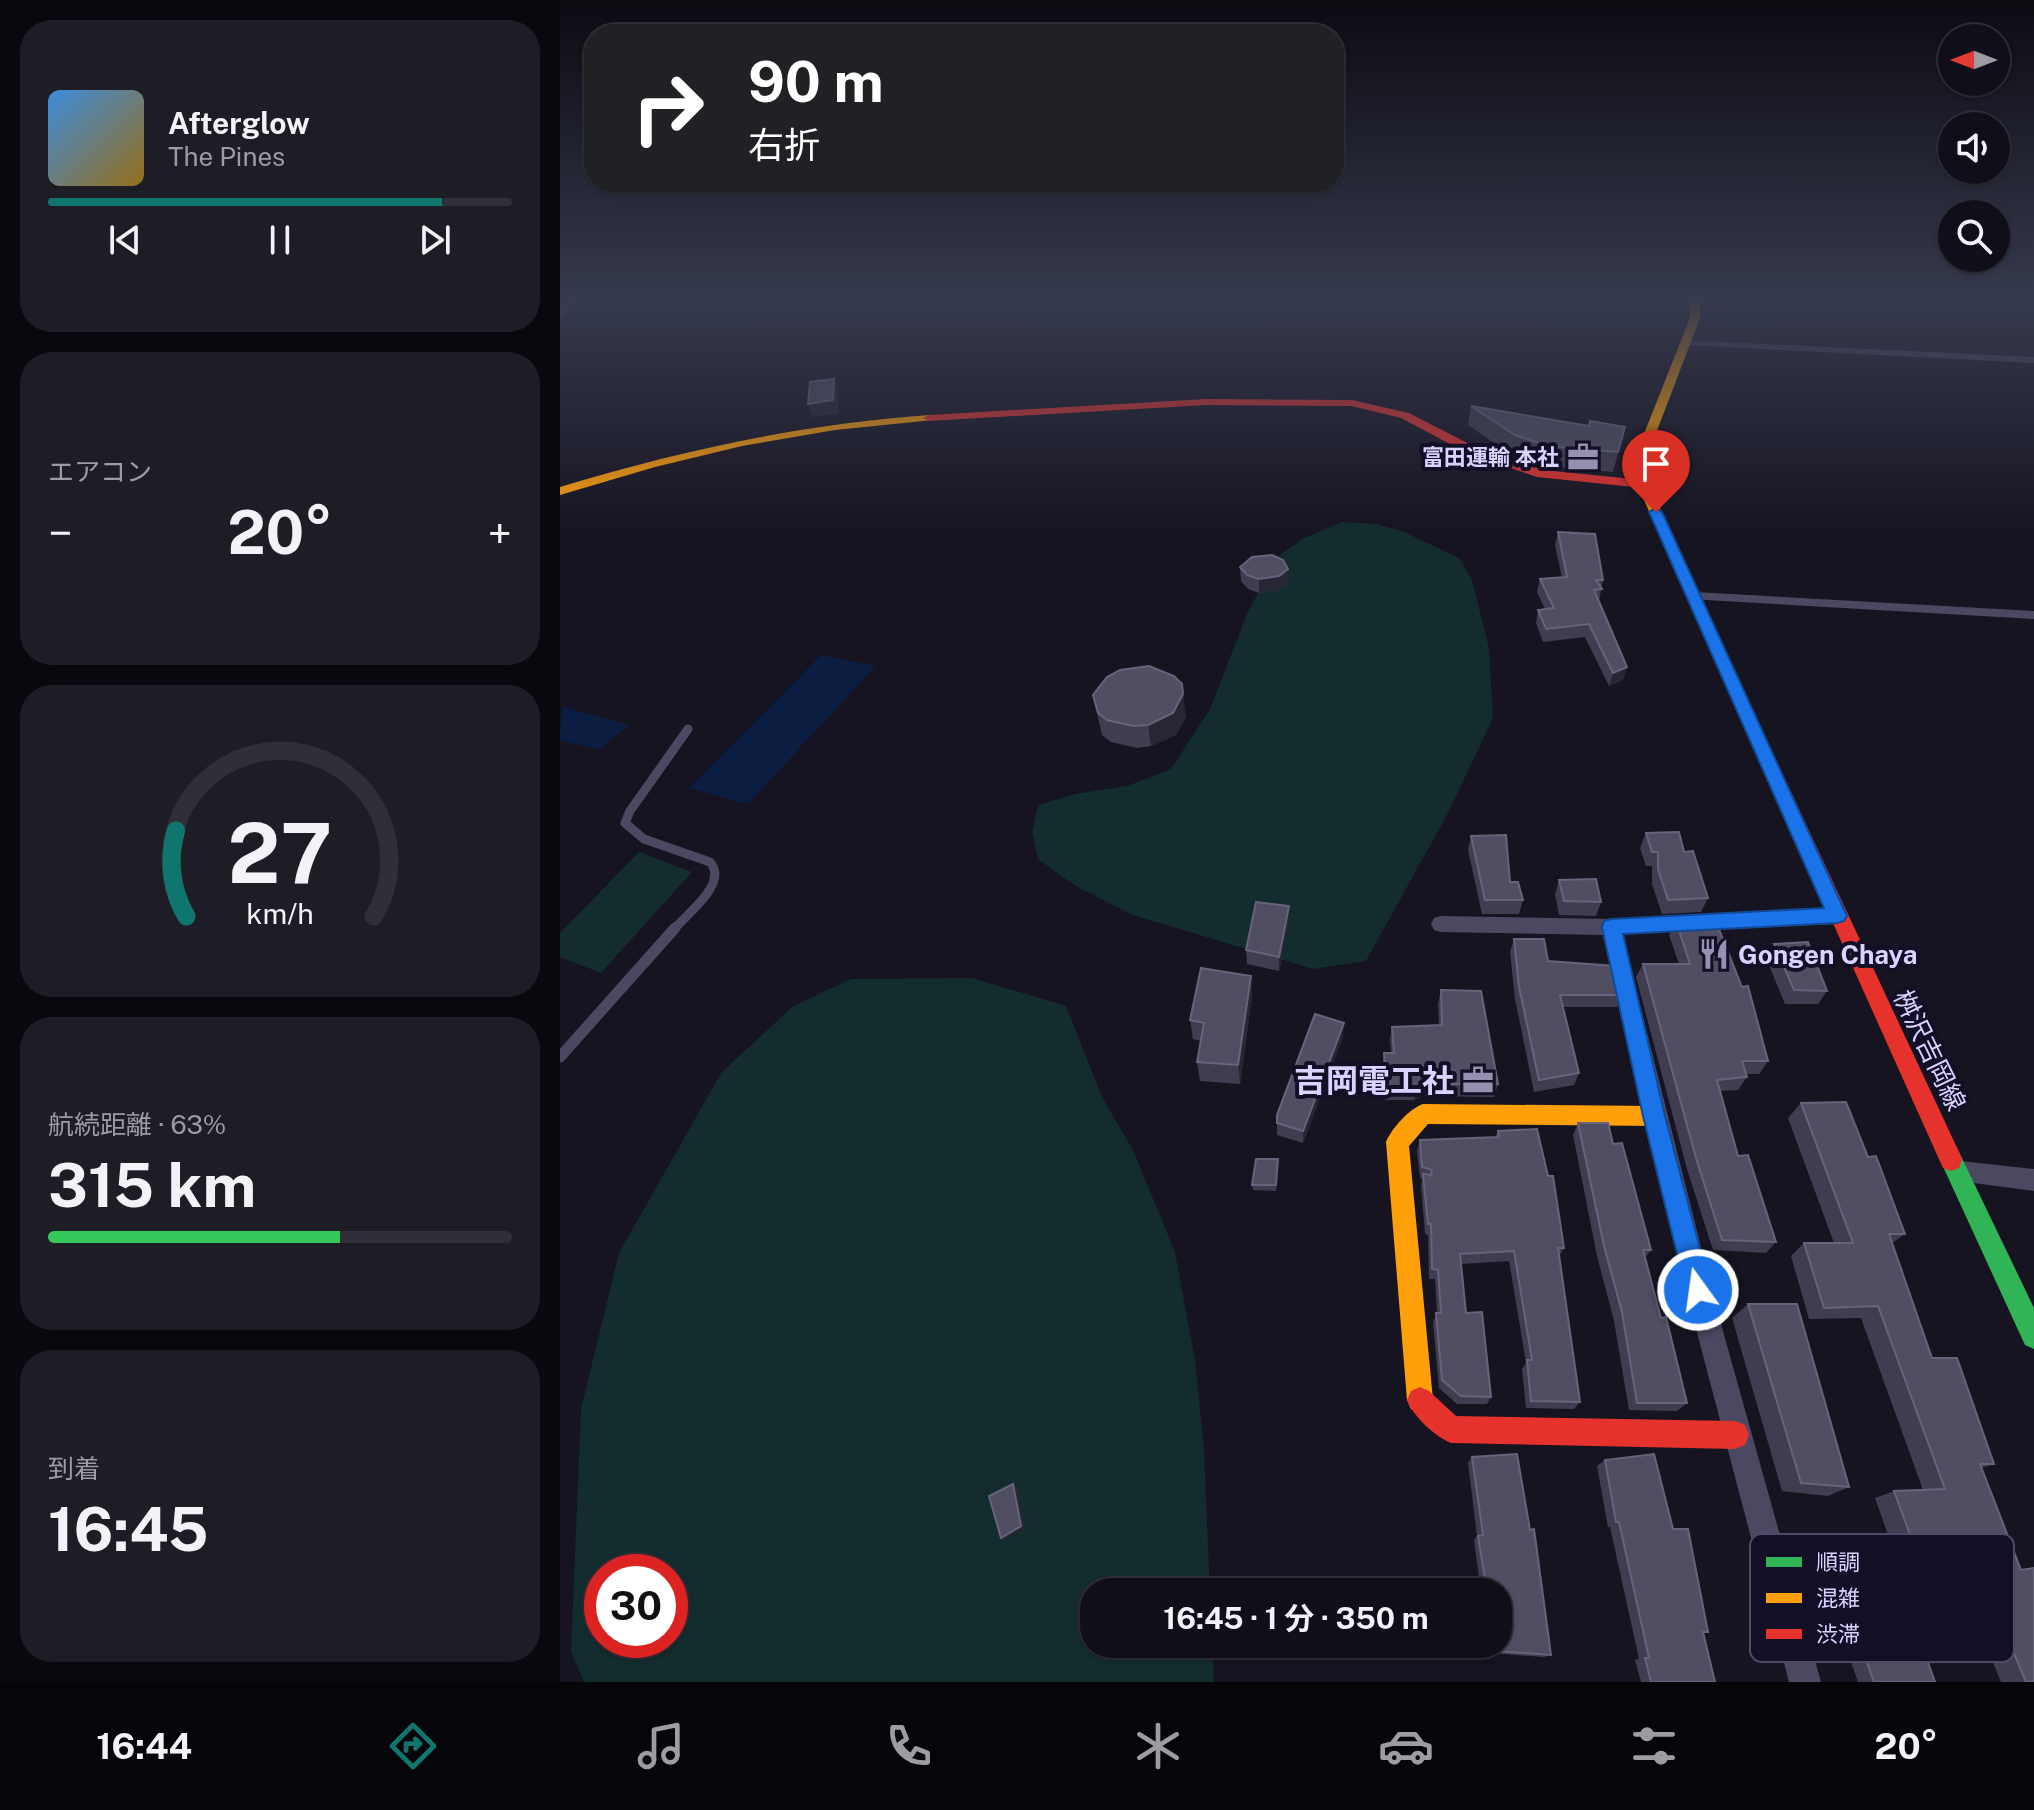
<!DOCTYPE html>
<html lang="ja">
<head>
<meta charset="utf-8">
<style>
	body { margin:0; font-family:"Public Sans","Noto Sans JP",sans-serif; background:#1e1d26; color:#f1f3f6; height:100vh; display:flex; flex-direction:column; font-size:30px; white-space:nowrap }
	* { box-sizing:border-box; margin:0 }
	p { font-size:26px; color:#9c9ca2 }
	.icon { flex:none; width:44px; height:44px; fill:none; stroke:currentColor; stroke-width:2; stroke-linecap:round; stroke-linejoin:round }
	.map { position:relative; flex:1; overflow:hidden }
	.details { display:flex; flex-direction:column; gap:20px; padding:20px; background:#09080e; width:560px }
	.details>* { flex:none }
	.guide { position:absolute; left:24px; top:24px; width:760px; height:168px; border-radius:32px; box-shadow:0 2px 6px #0004,0 0 0 2px #302f38; background:#202124; color:#fff; overflow:hidden }
	.needle { width:52px; rotate:270deg }
	.fabs { position:absolute; left:1378px; top:24px; display:grid; gap:16px }
	.fabs a { display:grid; place-items:center; width:72px; height:72px; border-radius:50%; background:#100f19; box-shadow:0 2px 6px #0004,0 0 0 2px #302f38; font-size:40px }
	.speed { position:absolute; left:24px; top:1554px; display:flex; gap:16px; font-size:40px; font-weight:700; text-align:center }
	.speed>* { display:grid; place-content:center; width:104px; height:104px; border-radius:50%; background:#100f19; box-shadow:0 2px 6px #0004,0 0 0 2px #302f38; line-height:1 }
	.speed .limit { border:12px solid #d22; background:#fff; color:#111 }
	.pin { position:absolute; display:grid; place-items:center; width:68px; height:68px; color:#fff; margin:-82px -34px; border-radius:50% 50% 50% 0; rotate:-45deg; box-shadow:0 0 8px #0007 }
	.pin .icon { rotate:45deg }
	.me { position:absolute; width:88px; margin:-44px; rotate:346deg; stroke-linejoin:round; filter:drop-shadow(0 0 6px #0008) }
	.turn { display:flex; align-items:center; gap:28px; height:168px; padding:0 32px; font-size:36px }
	.turn .icon { width:104px; height:104px; stroke-width:2.5 }
	.turn b { display:block; font-size:56px; line-height:68px }
	.big { font-size:60px; font-weight:700; line-height:1.1 }
	.details .card { flex:1; display:flex; flex-direction:column; justify-content:center; gap:12px; min-width:0; padding:0 28px; border-radius:32px; background:#1e1d26 }
	.details .dial { align-items:center; gap:0 }
	.dial svg { height:208px; overflow:visible; fill:none; stroke:#302f38; stroke-width:7; stroke-linecap:round; text-anchor:middle }
	.dial text { fill:#f1f3f6; stroke:none }
	.song { display:flex; align-items:center; gap:24px }
	.cover { width:96px; height:96px; border-radius:12px; background:linear-gradient(135deg,hsl(210 70% 55%),hsl(40 70% 35%)) }
	.played { height:8px; border-radius:4px; background:linear-gradient(90deg,#0f766e 85%,#302f38 85%) }
	.keys { display:flex; justify-content:space-around; direction:ltr }
	.heat { display:flex; justify-content:space-between; align-items:center; font-size:44px; direction:ltr }
	.charge { height:12px; border-radius:6px; background:linear-gradient(90deg,#34c759 63%,#302f38 0) }
	.trip { position:absolute; left:520px; top:1578px; width:432px; height:80px; border-radius:32px; background:#100f19; box-shadow:0 2px 6px #0004,0 0 0 2px #302f38; font-weight:700; line-height:80px; text-align:center }
	.tab-bar { display:flex; height:128px; justify-content:space-around; align-items:center; background:#06060a; color:#9c9ca2 }
	.tab-bar .icon { width:56px; height:56px }
	.tab-bar .selected { color:#0f766e }
	.tab-bar b { font-size:36px; color:#f1f3f6 }
	main { display:flex; flex:1; min-height:0 }
	.map>svg:first-child { display:block }
	.green { fill:#132c2d; fill-rule:evenodd }
	.water { fill:#0b1d41 }
	.lines { fill:none; stroke-linecap:round; stroke-linejoin:round }
	.lane-far1 { stroke:#4b4962; stroke-width:9 }
	.lane { stroke:#4b4962; stroke-width:11 }
	.street { fill:#4b4962; fill-rule:evenodd }
	.fast { fill:#30b455; fill-rule:evenodd }
	.slow { fill:#ff9f0a; fill-rule:evenodd }
	.jam { fill:#e5322d; fill-rule:evenodd }
	.wall { fill:#403d50 }
	.shaded-wall { fill:#282635 }
	.building { fill:#504e63; stroke:#66637b; stroke-width:2 }
	.route { fill:#1a73e8; stroke:#114b97; stroke-width:2 }
	.labels { text-anchor:middle; dominant-baseline:central; stroke-width:8; stroke-linejoin:round; paint-order:stroke }
	.far-poi-label { font-size:22px; font-weight:bold; fill:#d9d4ff; stroke:#130f26; text-anchor:end }
	.poi-label { font-size:26px; font-weight:bold; fill:#d9d4ff; stroke:#130f26; text-anchor:start }
	.street-label { font-size:26px; fill:#d9d4ff; stroke:#130f26 }
	.near-poi-label { font-size:32px; font-weight:bold; fill:#d9d4ff; stroke:#130f26; text-anchor:end }
	.key { fill:#130f26; stroke:#4e4a67; stroke-width:2 }
	.key-label { font-size:22px; fill:#d9d4ff }
</style>
</head>
<body>
<main>
<section class="details">
<div class="card">
<div class="song"><i class="cover"></i><div><b>Afterglow</b><p>The Pines</p></div></div>
<div class="played"></div>
<div class="keys"><svg class="icon" aria-label="previous" viewBox="0 0 24 24"><path d="M18 5L8 12l10 7zM5 5v14"/></svg><svg class="icon" aria-label="pause" viewBox="0 0 24 24"><path d="M8 5v14M16 5v14"/></svg><svg class="icon" aria-label="next" viewBox="0 0 24 24"><path d="M6 5l10 7-10 7zM19 5v14"/></svg></div>
</div>
<div class="card"><p>エアコン</p>
<div class="heat"><a>−</a><b class="big">20°</b><a>+</a></div>
</div>
<div class="card dial"><svg viewBox="0 0 100 80">
<path d="M14 69A42 42 0 1 1 86 69"/>
<path d="M14 69A42 42 0 0 1 10 36" stroke="#0f766e"/>
<text x="50" y="56" font-size="32" font-weight="700">27</text>
<text x="50" y="72" font-size="11">km/h</text>
</svg></div>
<div class="card"><p>航続距離 · 63%</p><b class="big">315 km</b><div class="charge"></div></div>
<div class="card"><p>到着</p><b class="big">16:45</b></div>
</section>
<div class="map">
<svg width="1474" height="1682" viewBox="0 0 1474 1682">
	<rect width="100%" height="100%" fill="#161421"/>
	<g class="green">
		<path d="M514 298H644C609 317 551 304 514 298Z"/>
		<path d="M782 522 817 524 844 532 899 558 912 580 929 648 933 718 888 813 806 961 753 969 573 915 514 885 478 859 472 832 478 805 515 794 567 786 611 769 650 709 687 614 717 557 744 538Z"/>
		<path d="M79 852 132 872 41 973 0 957V933Z"/>
		<path d="M412 978 506 1006 543 1099 573 1150 615 1252 635 1360 644 1450 650 1592H534V1644H652L654 1682H24L11 1652 21 1409 59 1253 161 1073 232 1007 291 979ZM42 1572H110V1640H42Z"/>
	</g>
	<g class="water">
		<path d="M261 655 316 666 188 804 129 788Z"/>
		<path d="M2 706 69 725 39 750 0 740Z"/>
	</g>
	<g class="lines">
		<path class="lane-far1" d="M113 930C127 914 169 883 150 862L84 839 65 823 70 811 128 729"/>
		<path class="lane" d="M0 1057 115 928"/>
		<g class="street">
			<path d="M12 298H22L0 319V310Z"/>
			<path d="M1122 340 1474 357V363L1126 345 1121 342Z"/>
			<path d="M1134 592 1474 611V619L1129 599 1127 596Z"/>
			<path d="M1277 908 1284 911 1287 916 1284 921 1277 924 1062 934 1156 1306 1261 1682H1229L1130 1306 1043 935 881 932 874 930 871 924 874 918 881 916 1051 919Z"/>
			<path d="M1400 1161 1474 1169V1191L1392 1180 1388 1172 1392 1164Z"/>
		</g>
		<path class="fast" d="M1391 1149 1399 1152 1474 1308V1349L1465 1345 1380 1160 1383 1152Z"/>
		<g class="slow">
			<path d="M1130 298H1140V318L1090 449 1089 484 1154 627 1147 632 1140 627 1077 484 1078 449 1130 318Z"/>
			<path d="M369 415 373 416V420L275 430 182 446 95 467 0 495V487C121 450 243 424 369 415Z"/>
			<path d="M863 1104 1094 1106 1102 1109 1105 1116 1102 1123 1094 1126 868 1124 849 1146 873 1400 869 1409 860 1413 851 1409 847 1400 826 1142C832 1128 849 1109 863 1104Z"/>
		</g>
		<g class="jam">
			<path d="M646 399 792 400 849 413 915 447 983 470 1083 480 1089 484 1083 488 977 477 907 453 841 418 792 406 646 405 369 421 363 418 369 415Z"/>
			<path d="M1147 622 1154 627 1399 1152 1402 1160 1399 1168 1391 1171 1383 1168 1140 627Z"/>
			<path d="M860 1387 869 1391 896 1416 1175 1421 1185 1425 1189 1435 1185 1445 1175 1449 891 1443C874 1436 854 1417 847 1400L851 1391Z"/>
		</g>
	</g>
	<g class="wall">
		<path d="M911 406 1029 426 1065 427 1053 472 984 466 952 455 908 425Z"/>
		<path d="M998 532 1043 580 1039 601 1067 667 1063 680 1049 686 1025 637 983 642 976 623 978 610 985 609 977 592 980 579 1002 578 995 545Z"/>
		<path d="M680 567 728 569V583L719 590 699 593 688 589 681 581Z"/>
		<path d="M533 695 626 716 616 735 591 746 577 748 551 742 542 735Z"/>
		<path d="M1086 833 1124 852 1148 898 1141 912 1102 914 1092 884V866H1086L1080 848Z"/>
		<path d="M911 836 950 882 963 900 959 914H922L908 850Z"/>
		<path d="M999 880 1041 902 1036 916 999 915 995 894Z"/>
		<path d="M729 920 719 971 687 964 686 950Z"/>
		<path d="M1116 921 1208 1061 1199 1074H1186L1187 1077 1178 1090 1160 1091 1178 1156 1216 1242 1206 1253 1153 1250 1127 1169 1076 977 1083 964H1119L1109 935Z"/>
		<path d="M954 939 988 961 1063 995 1057 1007H1003L1019 1073 1014 1085 974 1092 955 999 950 952Z"/>
		<path d="M1214 944 1267 991 1258 1004H1225L1206 958Z"/>
		<path d="M691 976 692 996 680 1084 640 1081 637 1062 641 1041 633 1039 630 1020Z"/>
		<path d="M881 990 938 1084 934 1097 863 1096 854 1100H825L822 1066 824 1053H831L830 1040 832 1027 879 1025 878 1004Z"/>
		<path d="M783 1036 743 1143 717 1135V1115Z"/>
		<path d="M1241 1103 1308 1157 1345 1234 1332 1243 1372 1358 1434 1464 1422 1468 1474 1682H1441L1385 1545 1332 1546 1315 1498 1334 1491 1363 1490 1301 1318 1249 1319 1231 1256 1244 1243H1274L1228 1118Z"/>
		<path d="M1018 1123 1053 1144 1091 1250 1085 1258 1101 1318 1127 1403 1117 1411 1069 1410 1054 1321 1037 1256 1013 1135Z"/>
		<path d="M938 1131 1004 1248 999 1256 1020 1402 1014 1409 966 1408 962 1369 966 1363 949 1261 901 1264 906 1313 931 1397 927 1404H897L879 1388 873 1322 877 1313 875 1279H869L868 1235 865 1234 861 1186 862 1179 860 1178 857 1151 860 1140 935 1137Z"/>
		<path d="M718 1165 716 1191 693 1190 692 1185Z"/>
		<path d="M1188 1304 1289 1487 1268 1496 1222 1491 1172 1318Z"/>
		<path d="M912 1457 991 1655 984 1657 930 1653 929 1644H938V1592H921L914 1540 917 1536 908 1463Z"/>
		<path d="M1045 1460 1113 1529 1148 1632 1143 1633 1155 1682H1081L1075 1660 1079 1659 1050 1527H1048L1037 1466Z"/>
		<path d="M1285 1602 1375 1682H1298L1271 1605Z"/>
	</g>
	<g class="shaded-wall">
		<path d="M274 379 279 392 278 414 253 417 248 404Z"/>
		<path d="M728 569V583L719 590 699 593V579Z"/>
		<path d="M1067 667 1063 680 1049 686 1053 673Z"/>
		<path d="M623 694 626 716 616 735 591 746 588 725Z"/>
		<path d="M729 906V920L719 971V957Z"/>
		<path d="M691 976 692 996 680 1084 678 1065Z"/>
		<path d="M784 1023 783 1036 743 1143V1131Z"/>
		<path d="M866 1084 863 1096 854 1100 856 1088Z"/>
		<path d="M453 1484 457 1487 465 1529 445 1540 441 1538Z"/>
	</g>
	<g class="building">
		<path d="M274 379 273 400 248 404 250 382Z"/>
		<path d="M911 406 1029 426 1030 421 1065 427 1058 452 988 446 955 435Z"/>
		<path d="M998 532 1035 534 1043 580H1036L1042 589 1034 590 1067 667 1053 673 1029 624 986 629 978 610 994 608 980 579 1007 577Z"/>
		<path d="M712 555 723 560 728 569 719 576 699 579 687 575 680 567 692 557Z"/>
		<path d="M589 666 614 676 622 684 623 694 613 713 588 725 573 726 547 720 538 713 533 695 547 677 560 670Z"/>
		<path d="M1119 832 1124 852 1133 851 1148 898 1108 900 1098 869V852H1092L1086 833Z"/>
		<path d="M946 835 950 882H958L963 900H925L911 836Z"/>
		<path d="M1036 879 1041 902 1004 901 999 880Z"/>
		<path d="M696 902 729 906 719 957 686 950Z"/>
		<path d="M1155 919 1182 987 1188 986 1208 1061H1182L1187 1077 1157 1080 1178 1156 1188 1155 1216 1242 1162 1240 1136 1158 1083 964H1130L1116 921Z"/>
		<path d="M954 939H984L988 961 1055 966 1063 995H1000L1019 1073 979 1080 959 987Z"/>
		<path d="M1248 942 1267 991 1234 990 1214 944Z"/>
		<path d="M641 968 691 976 678 1065 637 1062 644 1023 630 1020Z"/>
		<path d="M881 990 921 991 938 1084H866L856 1088H827L824 1053H834L832 1027 882 1025Z"/>
		<path d="M755 1014 784 1023 743 1131 717 1123V1115Z"/>
		<path d="M1286 1102 1308 1157 1316 1156 1345 1234H1329L1372 1358H1397L1434 1464H1420L1461 1570 1474 1568V1682H1466L1406 1539 1352 1540 1334 1491 1385 1489 1318 1306 1264 1308 1244 1243H1293L1241 1103Z"/>
		<path d="M1018 1123H1048L1053 1144 1062 1143 1091 1250H1083L1101 1318 1106 1317 1127 1403H1077L1062 1312 1044 1246Z"/>
		<path d="M977 1129 988 1176H993L1004 1248H998L1020 1402 971 1401 967 1360H972L954 1251 900 1254 906 1313 922 1312 931 1397 901 1396 882 1380 876 1313H881L878 1270 872 1269 871 1224H868L863 1174 871 1175 872 1170 862 1167 860 1140 939 1137 938 1131Z"/>
		<path d="M696 1159H718L716 1185H692Z"/>
		<path d="M1188 1304H1237L1289 1487 1241 1483Z"/>
		<path d="M957 1454 970 1530 974 1529 991 1655 936 1651 935 1644H938V1592H927L918 1536 923 1535 912 1457Z"/>
		<path d="M1094 1454 1113 1529H1128L1148 1632H1143L1155 1682H1091L1085 1658H1089L1059 1522H1056L1045 1460Z"/>
		<path d="M453 1484 461 1526 441 1538 429 1496Z"/>
		<path d="M1285 1602 1347 1603 1375 1682H1314Z"/>
	</g>
	<linearGradient id="sky" x2="0" y2="1"><stop stop-color="#0c0b12"/><stop offset="0.56" stop-color="#363a4e"/><stop offset="1" stop-color="#363a4e" stop-opacity="0"/></linearGradient>
	<rect width="1474" height="533" fill="url(#sky)"/>
	<path class="route" d="M1096 508 1102 512 1287 916 1284 921 1277 923 1063 934 1105 1116 1151 1290 1147 1299 1138 1303 1129 1299 1126 1290 1083 1116 1042 927 1044 921 1051 919 1264 908 1089 512Z"/>
	<defs>
		<symbol id="office-bare" viewBox="-9 -9 18 18"><path d="M-6-3h4V-5.5h4V-3h4V5H-6ZM-1-4.5V-3h2v-1.5ZM-6 0V1H6V0Z" fill="#9591b1" stroke="#130f26" stroke-width="2.5" paint-order="stroke"/></symbol>
		<symbol id="restaurant-bare" viewBox="-9 -9 18 18"><path d="M-5-6h1v4h1v-4h1v4h1v-4h1v5L-1.5 .5V6h-2V.5L-5-1ZM5-6V6H3V1.5H1.5Q1.5-4 5-6Z" fill="#9591b1" stroke="#130f26" stroke-width="2.5" paint-order="stroke"/></symbol>
	</defs>
	<g fill-rule="evenodd">
		<use href="#office-bare" x="1001" y="435" width="44" height="44"/>
		<use href="#restaurant-bare" x="1132" y="932" width="44" height="44"/>
		<use href="#office-bare" x="896" y="1058" width="44" height="44"/>
	</g>
	<g class="labels">
		<g class="far-poi-label">
			<text x="999" y="457">富田運輸 本社</text>
		</g>
		<g class="poi-label">
			<text x="1178" y="954">Gongen Chaya</text>
		</g>
		<g class="street-label">
			<text transform="translate(1370 1050) rotate(64)">桝沢吉岡線</text>
		</g>
		<g class="near-poi-label">
			<text x="894" y="1080">吉岡電工社</text>
		</g>
	</g>
	<rect x="1190" y="1534" width="264" height="128" rx="12" class="key"/>
	<rect x="1206" y="1557" width="36" height="10" fill="#30b455"/>
	<rect x="1206" y="1593" width="36" height="10" fill="#ff9f0a"/>
	<rect x="1206" y="1629" width="36" height="10" fill="#e5322d"/>
	<g class="key-label">
		<text x="1256" y="1570">順調</text>
		<text x="1256" y="1606">混雑</text>
		<text x="1256" y="1642">渋滞</text>
	</g>
</svg>
<div class="fabs">
<a><svg class="needle" viewBox="-14 -14 28 28"><path d="M0-13l5 13h-10z" fill="#e53935"/><path d="M0 13l5-13h-10z" fill="#9c9ca2"/></svg></a>
<a><svg class="icon" aria-label="sound" viewBox="0 0 24 24"><path d="M4 9h4l5-4v14l-5-4H4zM17 9q2 3 0 6"/></svg></a>
<a><svg class="icon" aria-label="search" viewBox="0 0 24 24"><circle cx="10" cy="10" r="6"/><path d="M15 15l6 6"/></svg></a>
</div>
<div class="speed"><div class="limit">30</div></div>
<div class="pin" style="left:1096px;top:512px;background:#d93025"><svg class="icon" aria-label="arrive" viewBox="0 0 24 24"><path d="M6 21V4h12l-3 4 3 4H6"/></svg></div>
<svg class="me" style="left:1138px;top:1290px" viewBox="-20 -20 40 40"><circle r="17" fill="#1a73e8" stroke="#fff" stroke-width="3"/><path d="M0-11L8 9 0 5-8 9z" fill="#fff"/></svg>
<div class="trip">16:45 · 1 分 · 350 m</div>
<div class="guide">
<div class="turn"><svg class="icon" aria-label="right" viewBox="0 0 24 24"><path d="M7 20v-9h11M14 6l5 5-5 5"/></svg><div><b>90 m</b>右折</div></div>
</div>
</div>
</main>
<nav class="tab-bar">
<b>16:44</b>
<svg class="icon selected" aria-label="directions" viewBox="0 0 24 24"><path d="M12 3l9 9-9 9-9-9zM9 14v-3h6M13 9l2 2-2 2"/></svg>
<svg class="icon" aria-label="music" viewBox="0 0 24 24"><path d="M9 18V5l10-2v13"/><circle cx="6" cy="18" r="3"/><circle cx="16" cy="16" r="3"/></svg>
<svg class="icon" aria-label="phone" viewBox="0 0 24 24"><path d="M5 4h4l2 5-3 2q2 4 5 5l2-3 5 2v4C11 20 4 13 5 4z"/></svg>
<svg class="icon" aria-label="climate" viewBox="0 0 24 24"><path d="M12 3v18M4 7l16 10M4 17L20 7"/></svg>
<svg class="icon" aria-label="car" viewBox="0 0 24 24"><path d="M5 17H2v-5l4-1 3-4h7l3 4 3 1v5h-3M9 17h6M6 11h13"/><circle cx="7" cy="17" r="2"/><circle cx="17" cy="17" r="2"/></svg>
<svg class="icon" aria-label="filters" viewBox="0 0 24 24"><path d="M4 7h16M4 17h16"/><circle cx="9" cy="7" r="2"/><circle cx="15" cy="17" r="2"/></svg>
<b>20°</b>
</nav>
</body>
</html>
